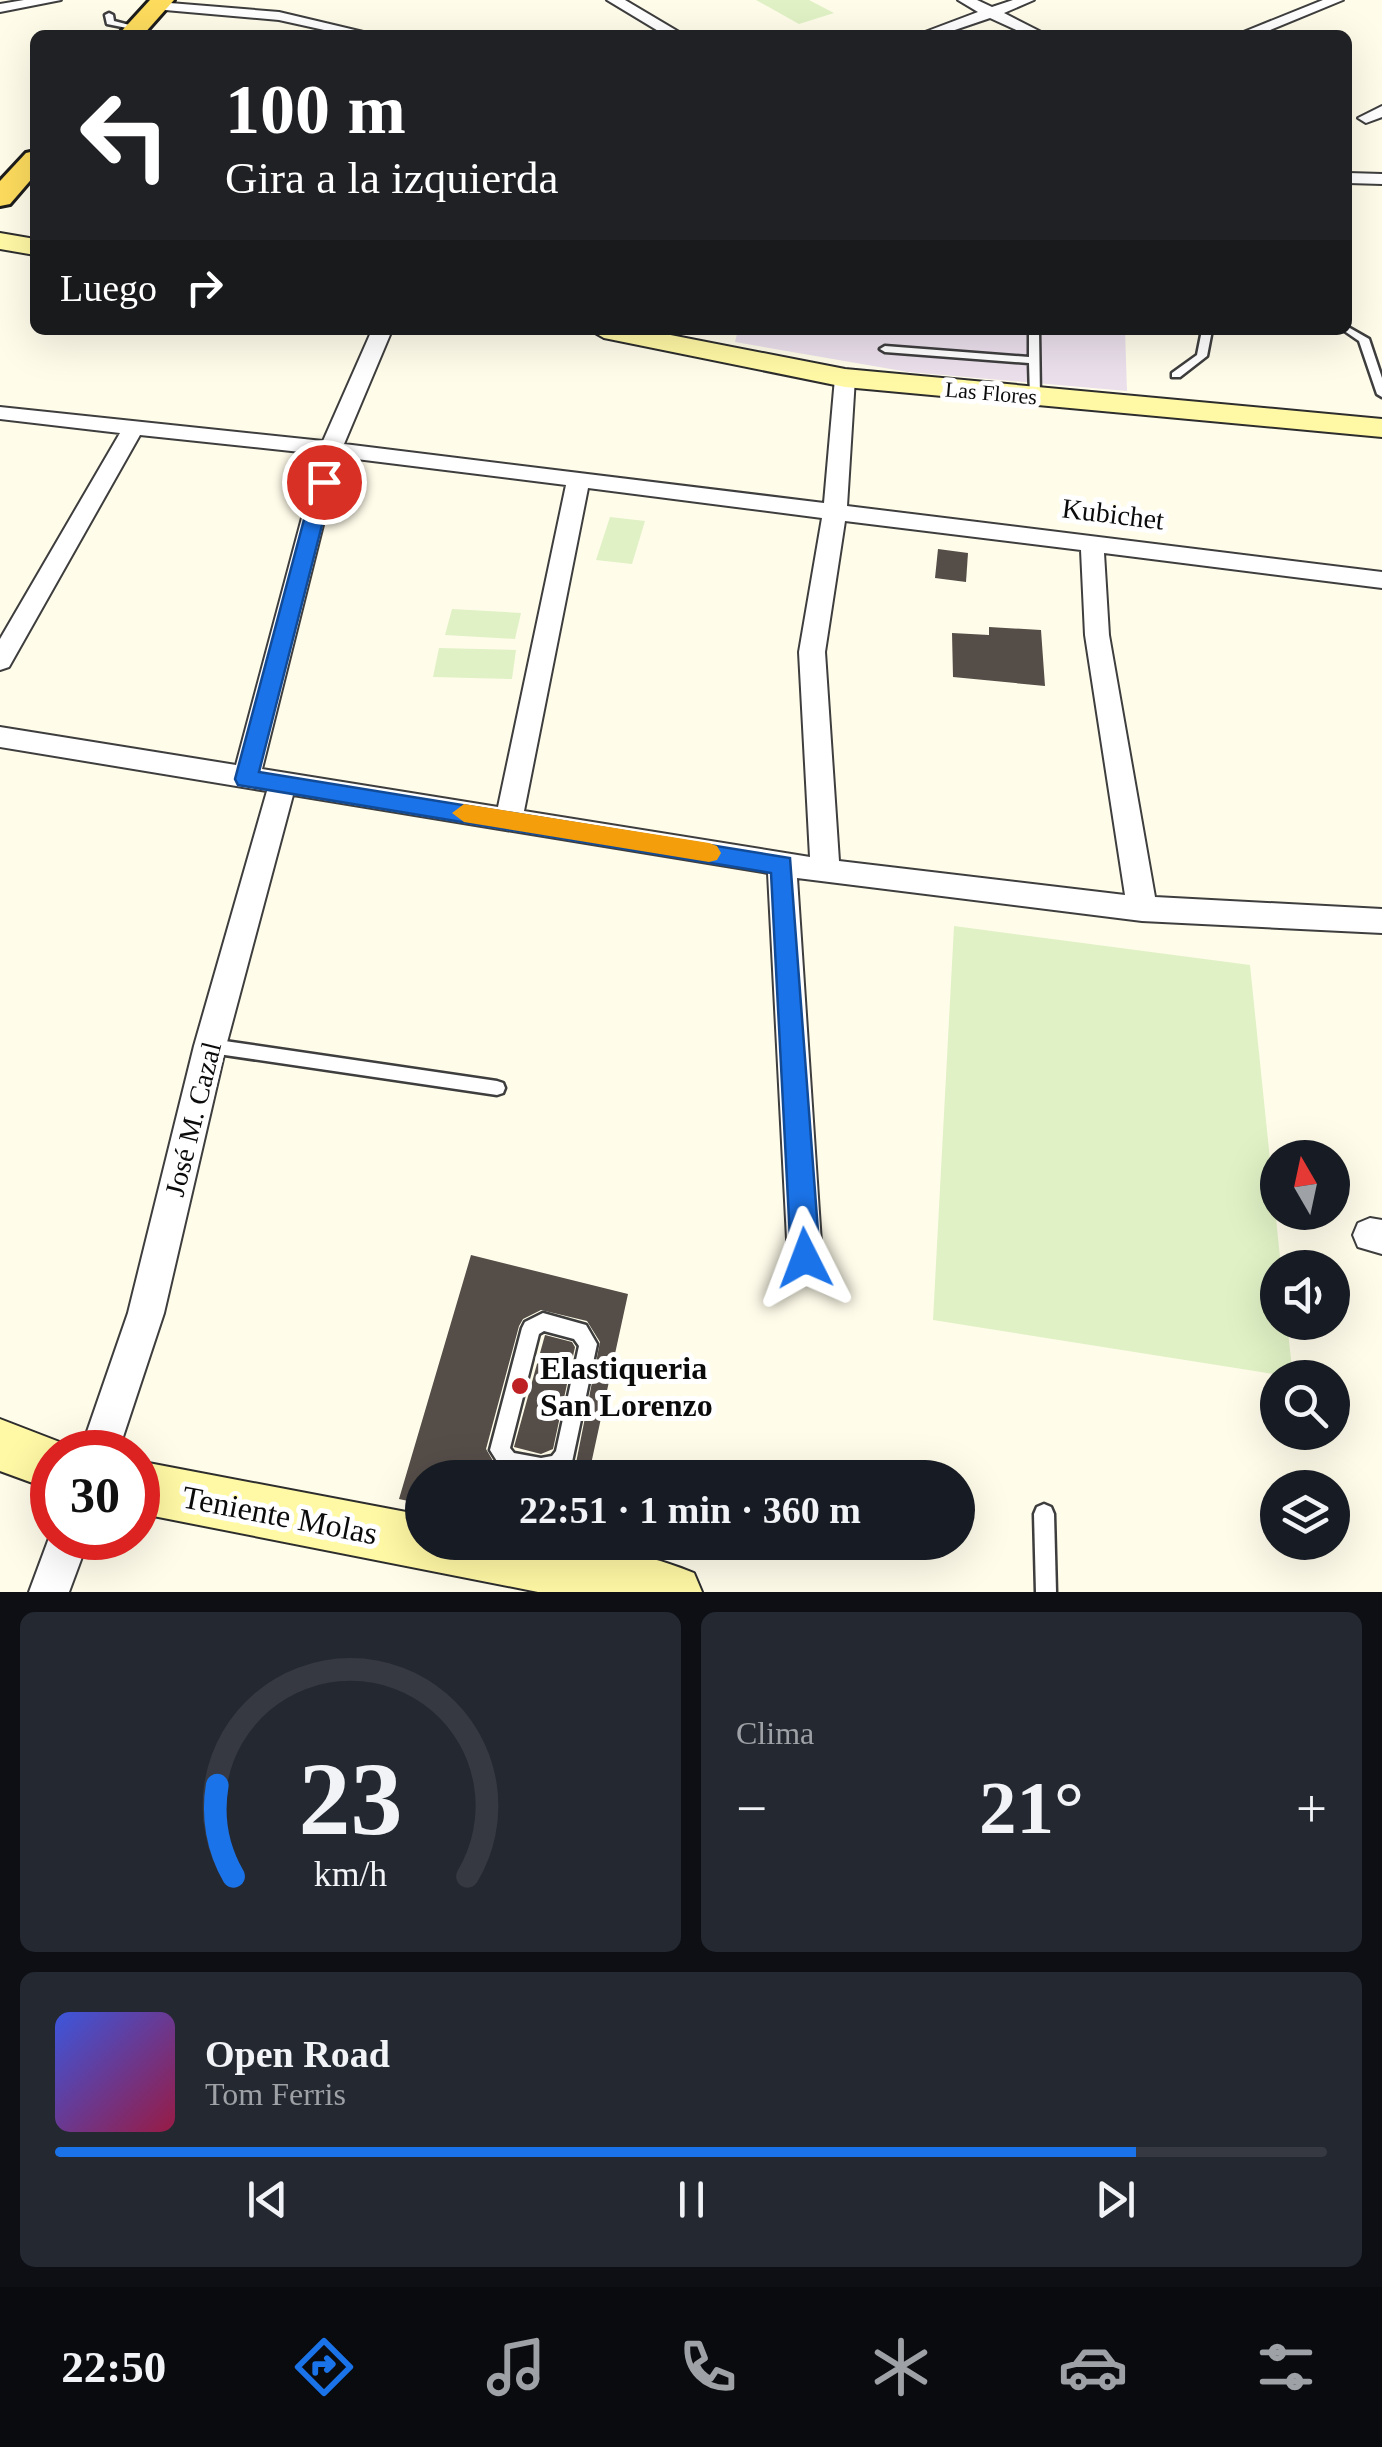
<!DOCTYPE html>
<html lang="es">
<head>
<meta charset="utf-8">
<style>
	body { margin:0; font-family:Georgia,serif; background:#242831; color:#f1f3f6; height:100vh; display:flex; flex-direction:column; font-size:38px; white-space:nowrap }
	* { box-sizing:border-box; margin:0 }
	p { font-size:32px; color:#9ea1a6 }
	.icon { flex:none; width:55px; height:55px; fill:none; stroke:currentColor; stroke-width:2; stroke-linecap:round; stroke-linejoin:round }
	.map { position:relative; height:1592px; overflow:hidden }
	.details { display:flex; flex-direction:column; gap:20px; padding:20px; background:#0d0f14; flex:1 }
	.details>* { flex:none }
	.top-card { position:absolute; left:30px; top:30px; width:1322px; height:305px; border-radius:15px; box-shadow:0 10px 40px #0002; background:#202124; color:#fff; overflow:hidden }
	.needle { width:65px; rotate:351deg }
	.tools { position:absolute; left:1260px; top:1140px; display:grid; gap:20px }
	.tools a { display:grid; place-items:center; width:90px; height:90px; border-radius:50%; background:#171b24; box-shadow:0 10px 40px #0002; font-size:50px }
	.speed { position:absolute; left:30px; top:1430px; display:flex; gap:20px; font-size:50px; font-weight:700; text-align:center }
	.speed>* { display:grid; place-content:center; width:130px; height:130px; border-radius:50%; background:#171b24; box-shadow:0 10px 40px #0002; line-height:1 }
	.speed .limit { border:15px solid #d22; background:#fff; color:#111 }
	.pin { position:absolute; display:grid; place-items:center; width:85px; height:85px; color:#fff; margin:-42px; border:5px solid #fff; border-radius:50%; box-shadow:0 2px 10px #0007 }
	.me { position:absolute; width:110px; margin:-55px; rotate:357deg; stroke-linejoin:round; filter:drop-shadow(0 0 8px #0008) }
	.turn { display:flex; align-items:center; gap:35px; height:210px; padding:0 30px; font-size:45px }
	.turn .icon { width:130px; height:130px; stroke-width:2.5 }
	.turn b { display:block; font-size:70px; line-height:85px }
	.then { display:flex; align-items:center; height:95px; padding:0 30px; background:#0003; gap:20px; font-size:38px }
	.big { font-size:75px; font-weight:800; line-height:1.1 }
	.details .tile { flex:1; display:flex; flex-direction:column; justify-content:center; gap:15px; min-width:0; padding:0 35px; border-radius:15px; background:#242831 }
	.details .dial { align-items:center; gap:0 }
	.dial svg { height:260px; overflow:visible; fill:none; stroke:#363941; stroke-width:7; stroke-linecap:round; text-anchor:middle }
	.dial text { fill:#f1f3f6; stroke:none }
	.song { display:flex; align-items:center; gap:30px }
	.cover { width:120px; height:120px; border-radius:15px; background:linear-gradient(135deg,hsl(230 70% 55%),hsl(340 70% 35%)) }
	.played { height:10px; border-radius:5px; background:linear-gradient(90deg,#1a73e8 85%,#363941 85%) }
	.keys { display:flex; justify-content:space-around; direction:ltr }
	.heat { display:flex; justify-content:space-between; align-items:center; font-size:55px; direction:ltr }
	.details .tiles { flex:1; display:grid; gap:20px; grid-template-columns:1fr 1fr }
	.tile:last-child { grid-column:span 2 }
	.trip { position:absolute; left:405px; top:1460px; width:570px; height:100px; border-radius:50px; background:#171b24; box-shadow:0 10px 40px #0002; font-weight:800; line-height:100px; text-align:center }
	.menu { display:flex; height:160px; justify-content:space-around; align-items:center; background:#090b0e; color:#9ea1a6 }
	.menu .icon { width:70px; height:70px }
	.menu .current { color:#1a73e8 }
	.menu b { font-size:45px; color:#f1f3f6 }
	.map>svg:first-child { display:block }
	.industrial { fill:#eadfeb }
	.pitch { fill:#e0f1c5 }
	.building { fill:#544d48 }
	.lines { fill:none; stroke-linecap:round; stroke-linejoin:round }
	.lane-casing { stroke:#3e3e3e; stroke-width:5 }
	.street-casing { stroke:#3e3e3e; stroke-width:4 }
	.secondary-casing { stroke:#2d2d2d; stroke-width:4 }
	.primary-casing { stroke:#1c1c1c; stroke-width:6 }
	.lane { fill:#fff; fill-rule:evenodd }
	.street { fill:#fff; fill-rule:evenodd }
	.secondary { fill:#fff8a5; fill-rule:evenodd }
	.primary { fill:#fcdb5d; fill-rule:evenodd }
	.route { fill:#1a73e8; stroke:#114b97; stroke-width:2.5 }
	.slow { fill:#f59e0b }
	.poi-dot { fill:#be2123; stroke:#fff; stroke-width:4 }
	.labels { text-anchor:middle; dominant-baseline:central; stroke-width:10; stroke-linejoin:round; paint-order:stroke }
	.far-street-label { font-size:22px; fill:#0b0b0b; stroke:#fff }
	.street-label { font-size:28px; fill:#0b0b0b; stroke:#fff }
	.near-poi-label { font-size:32px; font-weight:bold; fill:#0b0b0b; stroke:#fff; text-anchor:start }
	.near-street-label { font-size:32px; fill:#0b0b0b; stroke:#fff }
</style>
</head>
<body>
<div class="map">
<svg width="1382" height="1592" viewBox="0 0 1382 1592">
	<rect width="100%" height="100%" fill="#fffcea"/>
	<path class="industrial" d="M738 330H1125L1127 391 908 372 735 342Z"/>
	<g class="pitch">
		<path d="M756 0H809L834 13 799 24Z"/>
		<path d="M610 517 645 521 632 564 596 560Z"/>
		<path d="M452 609 521 613 515 639 445 635Z"/>
		<path d="M439 648 516 650 512 679 433 677Z"/>
		<path d="M954 926 1250 965 1281 1267 1278 1268V1322L1287 1323 1293 1377 933 1320Z"/>
	</g>
	<g class="building">
		<path d="M938 549 968 553 966 582 935 578Z"/>
		<path d="M989 627 1041 630 1045 686 953 677 952 633 989 635Z"/>
		<path d="M471 1255 628 1294 588 1478H556L576 1463 600 1342 587 1321 541 1310 523 1319 519 1326 486 1449 499 1471 517 1478H422V1504L399 1499Z"/>
		<path d="M545 1335 572 1342 575 1347 553 1449 541 1454 514 1447Z"/>
	</g>
	<g class="lines">
		<defs>
			<g id="lane">
				<path d="M109 13 113 15 114 21 141 28 137 30 107 24 105 15Z"/>
				<path d="M1348 327 1369 339 1382 378V397L1377 394 1359 341 1343 330H1348Z"/>
				<path d="M1029 330H1039L1040 397 1035 400 1030 397 1029 363 885 352 880 349 885 346 1029 357Z"/>
				<path d="M1202 330H1212L1207 356 1180 377H1172V373L1197 355Z"/>
				<path d="M211 1039 497 1081 503 1083 505 1088 503 1093 497 1095 211 1053 205 1051 203 1046 205 1041Z"/>
				<path d="M543 1313 586 1325 597 1344 572 1462C555 1483 526 1478 502 1469L490 1450 522 1328 525 1322ZM544 1331 574 1339 579 1346 556 1451 552 1456 541 1458 514 1453 510 1448 539 1334Z"/>
				<path d="M1044 1504 1051 1507 1054 1514 1056 1592H1036L1034 1514 1037 1507Z"/>
			</g>
			<g id="street">
				<path d="M24 0H61L0 12V4Z"/>
				<path d="M607 0H625L684 35H665Z"/>
				<path d="M958 0H977L992 7 1013 0H1034L1004 13 1047 35H1027L990 18 940 35H917L978 12Z"/>
				<path d="M1323 0H1343L1258 35H1236Z"/>
				<path d="M170 3 279 12 376 35H347L279 20 165 10 163 7Z"/>
				<path d="M1382 106V117L1366 123 1358 118Z"/>
				<path d="M1348 173 1382 174V184L1348 183Z"/>
				<path d="M372 330H392L344 444 824 503 835 378 845 372 855 378 847 506 1382 572V588L1104 553 1109 635 1155 897 1382 909V933L1142 921 797 878 822 1258 817 1270 805 1275 793 1270 788 1258 768 873 293 795 226 1046 164 1313 118 1452H80L128 1313 194 1046 267 791 0 747V727L236 765 319 454 140 435 9 667 0 670V639L120 433 0 419V407L323 441ZM340 457 566 485 498 807 262 769ZM588 488 822 518 799 652 810 857 524 811ZM845 521 1081 550 1085 635 1125 895 839 861 825 652Z"/>
				<path d="M1370 1218 1382 1220V1254L1358 1247 1353 1235 1358 1223Z"/>
				<path d="M52 1530V1538H89L69 1592H29Z"/>
			</g>
			<g id="secondary">
				<path d="M0 233 35 239V255L0 249Z"/>
				<path d="M590 330H645L845 369 1382 419V437L845 387 604 338Z"/>
				<path d="M0 1419 70 1446 73 1452H52V1490L0 1471Z"/>
				<path d="M138 1461 422 1515V1542C513 1542 609 1537 694 1573L702 1592H538L138 1513Z"/>
			</g>
			<g id="primary">
				<path d="M150 0H174L143 35H118Z"/>
				<path d="M35 151V175L10 204 0 206V181L26 153Z"/>
			</g>
		</defs>
		<use href="#lane" class="lane-casing"/>
		<use href="#street" class="street-casing"/>
		<use href="#secondary" class="secondary-casing"/>
		<use href="#primary" class="primary-casing"/>
		<use href="#lane" class="lane"/>
		<use href="#street" class="street"/>
		<use href="#secondary" class="secondary"/>
		<use href="#primary" class="primary"/>
	</g>
	<path class="route" d="M324 476 333 482 259 772 790 858 820 1258 815 1268 805 1272 795 1268 791 1258 771 873 238 785 235 779 314 482Z"/>
	<path class="slow" d="M464 804 709 843 717 846 721 853 717 860 709 862 464 822 452 813Z"/>
	<circle class="poi-dot" cx="520" cy="1386" r="10"/>
	<g class="labels">
		<g class="far-street-label">
			<text transform="translate(991 393) rotate(5)">Las Flores</text>
		</g>
		<g class="street-label">
			<text transform="translate(1113 514) rotate(7)">Kubichet</text>
			<text transform="translate(193 1119) rotate(-76)">José M. Cazal</text>
		</g>
		<g class="near-poi-label">
			<text x="540" y="1368">Elastiqueria<tspan x="540" dy="37">San Lorenzo</tspan></text>
		</g>
		<g class="near-street-label">
			<text transform="translate(280 1515) rotate(11)">Teniente Molas</text>
		</g>
	</g>
</svg>
<div class="tools">
<a><svg class="needle" viewBox="-14 -14 28 28"><path d="M0-13l5 13h-10z" fill="#e53935"/><path d="M0 13l5-13h-10z" fill="#9ea1a6"/></svg></a>
<a><svg class="icon" aria-label="sound" viewBox="0 0 24 24"><path d="M4 9h4l5-4v14l-5-4H4zM17 9q2 3 0 6"/></svg></a>
<a><svg class="icon" aria-label="search" viewBox="0 0 24 24"><circle cx="10" cy="10" r="6"/><path d="M15 15l6 6"/></svg></a>
<a><svg class="icon" aria-label="layers" viewBox="0 0 24 24"><path d="M12 4l9 5-9 5-9-5zM3 14l9 5 9-5"/></svg></a>
</div>
<div class="speed"><div class="limit">30</div></div>
<div class="pin" style="left:324px;top:482px;background:#d93025"><svg class="icon" aria-label="arrive" viewBox="0 0 24 24"><path d="M6 21V4h12l-3 4 3 4H6"/></svg></div>
<svg class="me" style="left:805px;top:1258px" viewBox="-20 -20 40 40"><path d="M0-17L14 15 0 8-14 15z" fill="#1a73e8" stroke="#fff" stroke-width="4"/></svg>
<div class="trip">22:51 · 1 min · 360 m</div>
<div class="top-card">
<div class="turn"><svg class="icon" aria-label="left" viewBox="0 0 24 24"><path d="M17 20v-9H6M10 6l-5 5 5 5"/></svg><div><b>100 m</b>Gira a la izquierda</div></div>
<div class="then">Luego<svg class="icon" aria-label="right" viewBox="0 0 24 24"><path d="M7 20v-9h11M14 6l5 5-5 5"/></svg></div>
</div>
</div>
<section class="details">
<div class="tiles">
<div class="tile dial"><svg viewBox="0 0 100 80">
<path d="M14 69A42 42 0 1 1 86 69"/>
<path d="M14 69A42 42 0 0 1 9 41" stroke="#1a73e8"/>
<text x="50" y="56" font-size="32" font-weight="700">23</text>
<text x="50" y="72" font-size="11">km/h</text>
</svg></div>
<div class="tile"><p>Clima</p>
<div class="heat"><a>−</a><b class="big">21°</b><a>+</a></div>
</div>
<div class="tile">
<div class="song"><i class="cover"></i><div><b>Open Road</b><p>Tom Ferris</p></div></div>
<div class="played"></div>
<div class="keys"><svg class="icon" aria-label="previous" viewBox="0 0 24 24"><path d="M18 5L8 12l10 7zM5 5v14"/></svg><svg class="icon" aria-label="pause" viewBox="0 0 24 24"><path d="M8 5v14M16 5v14"/></svg><svg class="icon" aria-label="next" viewBox="0 0 24 24"><path d="M6 5l10 7-10 7zM19 5v14"/></svg></div>
</div>
</div>
</section>
<nav class="menu">
<b>22:50</b>
<svg class="icon current" aria-label="directions" viewBox="0 0 24 24"><path d="M12 3l9 9-9 9-9-9zM9 14v-3h6M13 9l2 2-2 2"/></svg>
<svg class="icon" aria-label="music" viewBox="0 0 24 24"><path d="M9 18V5l10-2v13"/><circle cx="6" cy="18" r="3"/><circle cx="16" cy="16" r="3"/></svg>
<svg class="icon" aria-label="phone" viewBox="0 0 24 24"><path d="M5 4h4l2 5-3 2q2 4 5 5l2-3 5 2v4C11 20 4 13 5 4z"/></svg>
<svg class="icon" aria-label="climate" viewBox="0 0 24 24"><path d="M12 3v18M4 7l16 10M4 17L20 7"/></svg>
<svg class="icon" aria-label="car" viewBox="0 0 24 24"><path d="M5 17H2v-5l4-1 3-4h7l3 4 3 1v5h-3M9 17h6M6 11h13"/><circle cx="7" cy="17" r="2"/><circle cx="17" cy="17" r="2"/></svg>
<svg class="icon" aria-label="filters" viewBox="0 0 24 24"><path d="M4 7h16M4 17h16"/><circle cx="9" cy="7" r="2"/><circle cx="15" cy="17" r="2"/></svg>
</nav>
</body>
</html>
